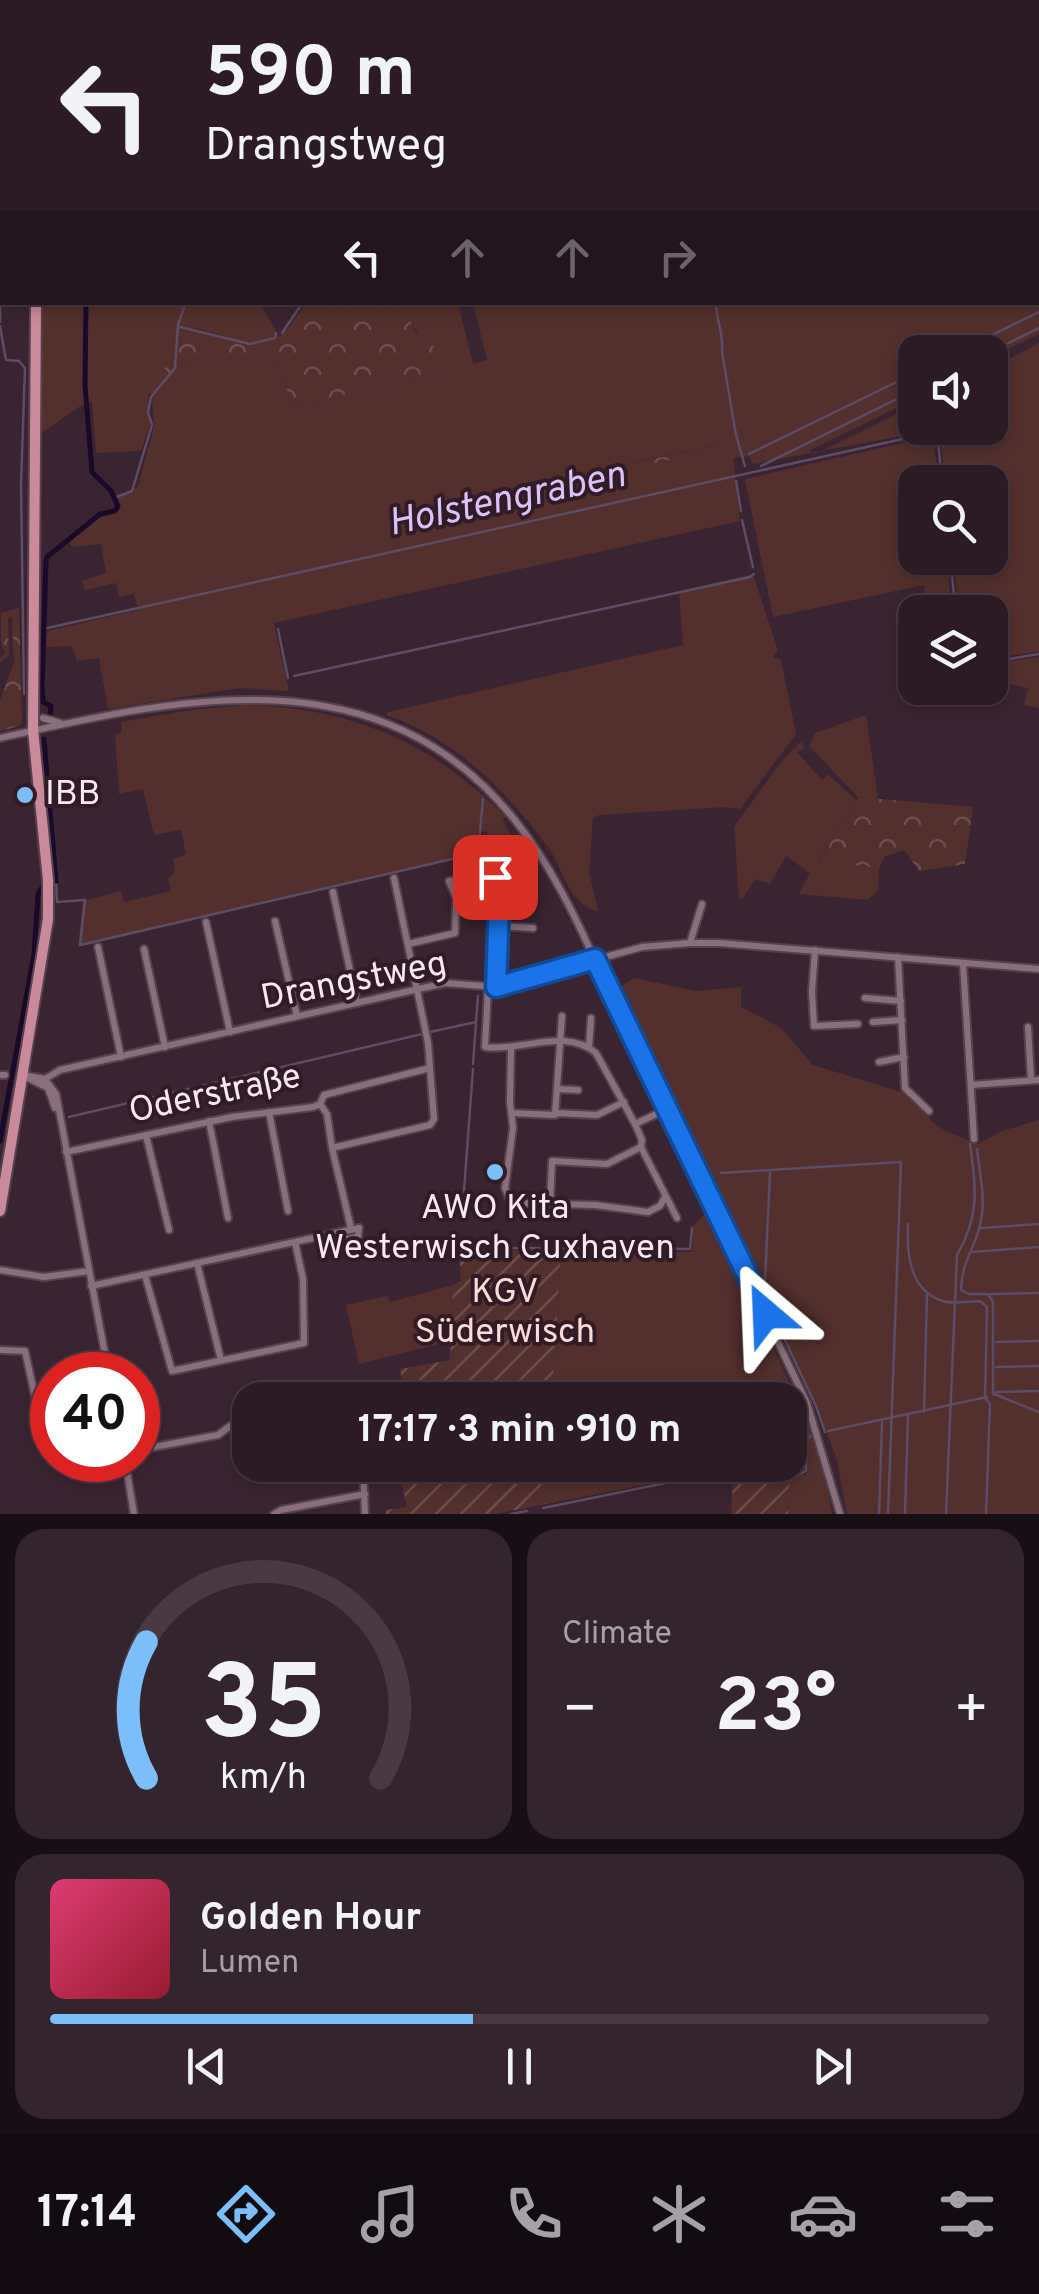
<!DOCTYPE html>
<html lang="en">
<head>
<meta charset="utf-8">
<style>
	body { margin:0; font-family:Overpass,sans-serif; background:#34242d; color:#f1f3f6; height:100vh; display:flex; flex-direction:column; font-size:38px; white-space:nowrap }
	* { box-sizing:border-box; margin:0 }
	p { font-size:32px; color:#a6a1a7 }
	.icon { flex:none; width:55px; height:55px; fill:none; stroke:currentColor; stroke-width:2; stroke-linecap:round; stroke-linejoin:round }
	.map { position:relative; height:1514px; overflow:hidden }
	.panel { display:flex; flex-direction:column; gap:15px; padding:15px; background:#180f14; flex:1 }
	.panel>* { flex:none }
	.top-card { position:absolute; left:0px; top:0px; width:1040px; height:305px; box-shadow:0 5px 15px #0003,0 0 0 2px #483942; background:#2c1b25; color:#f1f3f6; overflow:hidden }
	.buttons { position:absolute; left:898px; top:335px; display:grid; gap:20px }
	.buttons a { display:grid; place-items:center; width:110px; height:110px; border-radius:20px; background:#2c1b25; box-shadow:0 5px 15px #0003,0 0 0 2px #483942; font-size:50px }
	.speed { position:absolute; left:30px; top:1352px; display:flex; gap:20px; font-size:50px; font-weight:700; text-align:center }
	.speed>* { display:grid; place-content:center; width:130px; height:130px; border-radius:50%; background:#2c1b25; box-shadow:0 5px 15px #0003,0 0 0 2px #483942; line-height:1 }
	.speed .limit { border:15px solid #d22; background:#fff; color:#111 }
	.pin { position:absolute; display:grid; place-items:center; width:85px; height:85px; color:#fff; margin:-42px; border-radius:20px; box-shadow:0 5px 15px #0006 }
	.me { position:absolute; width:110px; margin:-55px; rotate:334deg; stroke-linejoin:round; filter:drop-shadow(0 0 8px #0008) }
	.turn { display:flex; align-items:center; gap:35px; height:210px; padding:0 40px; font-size:45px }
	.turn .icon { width:130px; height:130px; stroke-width:2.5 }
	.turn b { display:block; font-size:70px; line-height:85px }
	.lanes { display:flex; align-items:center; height:95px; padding:0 40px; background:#0003; justify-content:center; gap:50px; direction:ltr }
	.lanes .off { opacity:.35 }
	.big { font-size:75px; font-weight:700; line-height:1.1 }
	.panel .card { flex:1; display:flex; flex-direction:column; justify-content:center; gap:15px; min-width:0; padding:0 35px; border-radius:30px; background:#34242d }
	.panel .dial { align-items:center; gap:0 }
	.dial svg { height:260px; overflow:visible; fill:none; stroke:#483942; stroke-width:7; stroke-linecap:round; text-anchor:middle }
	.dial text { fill:#f1f3f6; stroke:none }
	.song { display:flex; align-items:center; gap:30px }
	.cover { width:120px; height:120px; border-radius:15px; background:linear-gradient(135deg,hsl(340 70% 55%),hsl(350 70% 35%)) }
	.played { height:10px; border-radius:5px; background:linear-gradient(90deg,#7cbef9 45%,#483942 45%) }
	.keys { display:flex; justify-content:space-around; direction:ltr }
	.heat { display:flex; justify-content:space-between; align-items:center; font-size:55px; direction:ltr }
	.panel .tiles { flex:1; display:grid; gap:15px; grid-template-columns:1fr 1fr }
	.card:last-child { grid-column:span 2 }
	.trip { position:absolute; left:232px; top:1382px; width:575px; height:100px; border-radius:30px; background:#2c1b25; box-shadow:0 5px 15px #0003,0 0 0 2px #483942; font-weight:700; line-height:100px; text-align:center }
	.tabs { display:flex; height:160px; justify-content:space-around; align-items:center; background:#120b0f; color:#a6a1a7 }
	.tabs .icon { width:70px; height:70px }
	.tabs .on { color:#7cbef9 }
	.tabs b { font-size:45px; color:#f1f3f6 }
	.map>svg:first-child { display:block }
	.green { fill:#53302d; fill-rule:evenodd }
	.forest { fill:url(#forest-crowns) }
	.garden { fill:url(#garden-furrows) }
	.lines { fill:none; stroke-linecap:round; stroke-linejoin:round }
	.stream { stroke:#5d4c65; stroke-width:2.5 }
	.canal { stroke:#1a0929; stroke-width:5 }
	.minor-casing { stroke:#55424d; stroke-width:10 }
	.major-casing { stroke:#55424d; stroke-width:14 }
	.minor { stroke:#896f7c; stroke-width:6 }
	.major { stroke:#ca8a9b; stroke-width:10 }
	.route-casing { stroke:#114b97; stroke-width:25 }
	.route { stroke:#1a73e8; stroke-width:18 }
	.poi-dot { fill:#7cbef9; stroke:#301b27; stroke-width:4 }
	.labels { text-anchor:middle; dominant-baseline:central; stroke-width:8; stroke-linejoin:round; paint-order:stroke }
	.poi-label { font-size:35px; fill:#f8e8f0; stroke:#301b27; text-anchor:start }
	.street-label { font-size:35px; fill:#f8e8f0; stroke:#301b27 }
	.park-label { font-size:35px; fill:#fcdad6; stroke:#301b27 }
	.water-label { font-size:38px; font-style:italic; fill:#dac2f6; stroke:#301b27 }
</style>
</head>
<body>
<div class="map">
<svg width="1039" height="1514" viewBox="0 0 1039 1514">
	<defs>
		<pattern id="forest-crowns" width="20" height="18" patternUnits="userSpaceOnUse" patternTransform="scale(2.5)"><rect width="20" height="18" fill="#53302d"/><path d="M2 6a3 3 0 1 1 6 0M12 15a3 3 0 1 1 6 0" fill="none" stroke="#6c4e4c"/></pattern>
		<pattern id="garden-furrows" width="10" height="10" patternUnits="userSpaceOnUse" patternTransform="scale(2.5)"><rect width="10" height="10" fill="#53302d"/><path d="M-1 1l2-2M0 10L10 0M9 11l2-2" fill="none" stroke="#6c4e4c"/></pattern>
	</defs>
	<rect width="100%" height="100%" fill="#3b2431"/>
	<g class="green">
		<path d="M229 0H777L775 2Z"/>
		<path d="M1039 178V334L990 358V352H915V402L913 400 810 450 812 454 819 452 915 405V428H990V369L1039 343V652L990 658V612H959L953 558H990V482H946L939 432 932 430 753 464 749 456 733 458 740 521 274 623 289 691 239 688 108 709 99 658 77 661 72 646 44 647 47 631 138 610 134 594 119 597 116 583 85 590 82 581 106 573 101 544 72 547 69 542 98 518 120 511 118 498 138 487 154 426 152 394 148 393 150 424 141 451 96 453 92 402 85 403 41 433 43 303H182L172 323C186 346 169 364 154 382L161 385 182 365 218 367 276 360 293 408 439 371 411 322 413 303H458L473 364 487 360 473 303 1038 302ZM717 445 720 449 400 517 401 512Z"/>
		<path d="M187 303H260L280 338C256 356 232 338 208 331 200 328 191 328 183 327L180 321Z"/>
		<path d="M929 437 934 441 938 482H915V558H946L952 612H928L924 585 773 617 745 479Z"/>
		<path d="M753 574 778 651 773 657 781 660 796 734 740 809 725 807 599 815 593 818 589 872 598 911C568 906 563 866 547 846 506 790 453 737 386 715L388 712 683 645 679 591Z"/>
		<path d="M1039 657V708L1024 705 1028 688 996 681 990 698 939 693 938 688H990V664Z"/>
		<path d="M246 705C352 708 431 742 506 817L502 818 513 839 491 851 487 832 478 831 477 854 78 947 83 901 121 891 124 902 171 891 168 879 175 872 173 859 186 854 181 830 154 835 143 789 119 794 115 735 122 732 121 722 191 710Z"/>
		<path d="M866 715 878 799 858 797 809 746 815 733Z"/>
		<path d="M801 742 805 748 797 752 822 780 828 774 856 800 819 860 879 868 878 890 868 900 799 894 810 873 786 856 770 884 755 879 742 899H739L734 827 781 762Z"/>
		<path d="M634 978 696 991 741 987V1007L781 1028 813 1065 905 1093 922 1107 932 1122 947 1132 978 1144 1002 1131 1039 1120V1514H847L837 1460 818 1409 620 987Z"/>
		<path d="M705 1214 761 1320 811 1431 806 1441 804 1472 705 1473 546 1504 548 1465H790V1400H552L561 1251 692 1252 693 1226Z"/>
		<path d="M453 1285 451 1341 359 1364 346 1305 387 1296 390 1302Z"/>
		<path d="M813 1438 826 1479 832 1514H788L790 1476 807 1474 809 1440Z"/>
	</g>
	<g class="forest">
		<path d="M182 303H187L180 321 183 327C247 335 262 376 305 303H413L411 322 416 334 431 338 439 371 293 408 276 360 218 367 182 365 161 385 153 382C168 365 186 346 172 323Z"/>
		<path d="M718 445 721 449 400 518V513Z"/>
		<path d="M19 608 22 720 20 726 0 731V701L14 662 12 616 8 618 9 655 0 663V657L5 654 1 642V613Z"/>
		<path d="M858 797 973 807 965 864 919 871 904 850 884 857 879 868 819 861Z"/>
	</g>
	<g class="garden">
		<path d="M459 1249 561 1251 552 1400H405L400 1369 450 1360 453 1285 461 1281Z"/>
		<path d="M397 1465H548L546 1504 495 1514H386V1510L407 1507Z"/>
		<path d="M733 1475 790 1476 788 1514H731Z"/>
	</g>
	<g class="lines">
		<g class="stream">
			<path d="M226 0V2"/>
			<path d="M690 0 692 2"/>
			<path d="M349 2 351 0"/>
			<path d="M391 2 392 0"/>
			<path d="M670 2 673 0"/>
			<path d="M0 16 3 0"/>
			<path d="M1038 220 1039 221"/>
			<path d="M0 300 2 299"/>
			<path d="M716 302C716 321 724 334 722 352L736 435 745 466"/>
			<path d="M0 303V322"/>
			<path d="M0 326 6 360 19 361 25 368 21 484 24 694"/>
			<path d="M180 327 250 344 275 338 276 333"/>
			<path d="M282 333 303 302"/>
			<path d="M957 352 1039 312"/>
			<path d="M990 352 1039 328"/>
			<path d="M749 454 915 373"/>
			<path d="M761 466 915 390"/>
			<path d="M736 481 741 511"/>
			<path d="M114 498 132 491 152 425 148 412 151 397 175 368 178 325 186 302"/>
			<path d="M742 520 753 567"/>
			<path d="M950 558 956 612"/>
			<path d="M43 629 930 433 935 434 938 440 942 482"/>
			<path d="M278 629 288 678"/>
			<path d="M990 662 1039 654"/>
			<path d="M294 676 750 577 754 574"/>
			<path d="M56 881 57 902 85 900 80 945 478 853 483 799"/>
			<path d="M430 1032 476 1022"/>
			<path d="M473 1064 478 996"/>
			<path d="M69 1117 422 1034"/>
			<path d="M977 1149C980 1175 987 1204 979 1229 972 1253 962 1263 961 1290L969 1294H988L993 1302V1394"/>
			<path d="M721 1173 901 1162 888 1514"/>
			<path d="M463 1204 473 1069"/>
			<path d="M908 1224C907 1251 908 1288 940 1300 951 1305 968 1301 980 1301L987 1307 985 1398 990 1404 986 1514"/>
			<path d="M981 1228 1039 1224"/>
			<path d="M733 1230 816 1406 825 1432"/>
			<path d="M496 1248 690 1249 692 1228"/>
			<path d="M971 1252 1039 1247"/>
			<path d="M761 1286 765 1282 770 1171"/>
			<path d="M991 1294 1039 1293"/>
			<path d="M996 1342 1039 1341"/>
			<path d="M996 1367 1039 1366"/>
			<path d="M996 1392 1039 1391"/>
			<path d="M994 1394 1039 1412"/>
			<path d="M924 1412 927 1295"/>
			<path d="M828 1431 987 1397"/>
			<path d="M543 1508 705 1475 800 1474 806 1471 807 1441 812 1434"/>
			<path d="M511 1514 527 1511"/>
			<path d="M879 1514 882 1422"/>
			<path d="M905 1514 908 1416"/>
			<path d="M946 1514 957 1255C980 1215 976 1189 970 1144"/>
		</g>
		<g class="canal">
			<path d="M86 0V2"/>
			<path d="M50 715 51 706 43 702 42 687 46 562 47 557 100 514 115 511 118 506 111 491 92 472 85 385 86 302"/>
			<path d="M44 739 56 881"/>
			<path d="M0 1141 34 954 38 894 41 889"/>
		</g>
		<defs>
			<g id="minor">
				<path d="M0 29 2 28"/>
				<path d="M43 718 60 723"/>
				<path d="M0 738C182 697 379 652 514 819 551 865 576 918 600 971 614 1003 631 1035 646 1067 653 1080 662 1093 666 1107"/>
				<path d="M333 892 357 1003"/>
				<path d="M275 921 297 1016"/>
				<path d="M206 922 230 1032"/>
				<path d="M498 926 533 928"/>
				<path d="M690 943 702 904"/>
				<path d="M408 944 455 933 457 880 449 881 456 897"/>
				<path d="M98 947 121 1057"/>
				<path d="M144 949 165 1047"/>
				<path d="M815 950 812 992 814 1026 858 1024"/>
				<path d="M898 957 905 1088 929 1111"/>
				<path d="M963 963 974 1139"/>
				<path d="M496 987C499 950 497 915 499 878L502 875 500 870 494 871 496 878H499L525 881"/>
				<path d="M488 988 485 1047C520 1052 565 1027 596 1053L635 1124 667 1109"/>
				<path d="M865 998 901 1001"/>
				<path d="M873 1022 902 1020"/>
				<path d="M1028 1027 1031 1080"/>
				<path d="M589 1047 591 1018"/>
				<path d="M511 1048 510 1102 513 1128 505 1188 510 1200 519 1203 595 1205 648 1212 660 1206 665 1197"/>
				<path d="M879 1062 904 1057"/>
				<path d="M0 1075H5"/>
				<path d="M23 1075 45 1079 56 1094 109 1375"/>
				<path d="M24 1076 48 1088 55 1108"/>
				<path d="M43 1084 45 1079 60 1070 445 983 496 987 642 947 690 943H719L1039 969"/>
				<path d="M971 1085 1039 1080"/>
				<path d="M557 1089 578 1090"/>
				<path d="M320 1104 327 1114 332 1148 351 1228"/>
				<path d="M665 1107 807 1403 840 1514"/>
				<path d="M269 1112 288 1211"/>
				<path d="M512 1113 555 1115 562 1016"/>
				<path d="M555 1113 597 1115 624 1102"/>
				<path d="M209 1121 228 1218"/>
				<path d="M635 1124 642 1140 641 1147 677 1218"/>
				<path d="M146 1135 169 1230"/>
				<path d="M332 1148 430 1125 434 1119 428 1043 394 878"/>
				<path d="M66 1152 232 1117 313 1107 320 1104 324 1095 430 1068"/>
				<path d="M550 1204 552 1161 607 1164 641 1147"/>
				<path d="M333 1235 348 1239 358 1237 359 1228"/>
				<path d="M197 1263 221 1360"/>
				<path d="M0 1270 44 1277 89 1271"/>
				<path d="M145 1275 172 1371 304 1343 303 1279 295 1242"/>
				<path d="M91 1286 359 1228"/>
				<path d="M0 1350 25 1351 40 1419"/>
				<path d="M48 1446 52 1445"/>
				<path d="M138 1450 218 1435 238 1420 250 1417"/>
				<path d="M125 1460 134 1514"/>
				<path d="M363 1465 365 1514"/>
				<path d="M274 1514 281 1510 365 1494"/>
			</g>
			<g id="major">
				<path d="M15 0V2"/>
				<path d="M0 1211 48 919V880L33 730 36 302"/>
			</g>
		</defs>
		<use href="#minor" class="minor-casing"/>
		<use href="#major" class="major-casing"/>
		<use href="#minor" class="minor"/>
		<use href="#major" class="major"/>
	</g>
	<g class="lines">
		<defs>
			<path id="route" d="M495 877 500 878 496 987 595 959 766 1314"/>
		</defs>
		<use href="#route" class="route-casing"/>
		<use href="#route" class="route"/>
	</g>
	<g class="poi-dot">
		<circle cx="25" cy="795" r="10"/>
		<circle cx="495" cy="1172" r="10"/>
	</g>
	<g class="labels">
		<g class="poi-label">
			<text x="45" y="795">IBB</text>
			<text x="495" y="1209" text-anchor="middle">AWO Kita<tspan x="495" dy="40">Westerwisch Cuxhaven</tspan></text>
		</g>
		<g class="street-label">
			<text transform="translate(354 982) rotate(-11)">Drangstweg</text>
			<text transform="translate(215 1095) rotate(-12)">Oderstraße</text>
		</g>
		<g class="park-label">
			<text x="505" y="1293">KGV<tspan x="505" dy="40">Süderwisch</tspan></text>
		</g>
		<g class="water-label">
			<text transform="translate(507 501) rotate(-12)">Holstengraben</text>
		</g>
	</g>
</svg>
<div class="buttons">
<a><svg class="icon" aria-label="sound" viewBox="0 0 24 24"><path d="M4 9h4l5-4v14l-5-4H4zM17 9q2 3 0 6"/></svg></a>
<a><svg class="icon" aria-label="search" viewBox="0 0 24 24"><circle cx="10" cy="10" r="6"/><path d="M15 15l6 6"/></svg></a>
<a><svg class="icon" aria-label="layers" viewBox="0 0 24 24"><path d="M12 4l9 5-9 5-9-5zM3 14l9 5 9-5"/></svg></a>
</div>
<div class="speed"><div class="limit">40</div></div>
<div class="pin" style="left:495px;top:877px;background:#d93025"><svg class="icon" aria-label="arrive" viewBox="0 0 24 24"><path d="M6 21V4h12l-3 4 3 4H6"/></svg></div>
<svg class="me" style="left:766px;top:1314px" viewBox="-20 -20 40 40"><path d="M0-17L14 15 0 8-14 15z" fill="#1a73e8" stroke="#fff" stroke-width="4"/></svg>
<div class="trip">17:17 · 3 min · 910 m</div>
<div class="top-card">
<div class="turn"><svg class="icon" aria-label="left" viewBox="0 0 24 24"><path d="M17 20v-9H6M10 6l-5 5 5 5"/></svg><div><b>590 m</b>Drangstweg</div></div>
<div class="lanes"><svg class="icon" aria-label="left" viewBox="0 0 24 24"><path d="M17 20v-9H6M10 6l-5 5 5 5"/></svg><svg class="icon off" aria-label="ahead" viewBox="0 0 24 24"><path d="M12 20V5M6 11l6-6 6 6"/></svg><svg class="icon off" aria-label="ahead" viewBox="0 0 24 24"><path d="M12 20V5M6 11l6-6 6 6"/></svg><svg class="icon off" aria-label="right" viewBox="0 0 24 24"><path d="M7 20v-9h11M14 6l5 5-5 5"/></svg></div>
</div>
</div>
<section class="panel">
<div class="tiles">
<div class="card dial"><svg viewBox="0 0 100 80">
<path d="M14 69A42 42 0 1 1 86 69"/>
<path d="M14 69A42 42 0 0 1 14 27" stroke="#7cbef9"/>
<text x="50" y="56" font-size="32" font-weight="700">35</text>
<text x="50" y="72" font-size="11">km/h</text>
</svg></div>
<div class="card"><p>Climate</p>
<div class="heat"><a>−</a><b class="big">23°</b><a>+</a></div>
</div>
<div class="card">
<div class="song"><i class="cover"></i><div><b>Golden Hour</b><p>Lumen</p></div></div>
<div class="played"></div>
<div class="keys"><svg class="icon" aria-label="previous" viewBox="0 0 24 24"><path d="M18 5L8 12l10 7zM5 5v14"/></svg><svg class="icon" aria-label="pause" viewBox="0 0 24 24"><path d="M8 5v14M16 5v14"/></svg><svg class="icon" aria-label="next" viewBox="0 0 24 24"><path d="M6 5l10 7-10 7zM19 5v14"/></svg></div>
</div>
</div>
</section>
<nav class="tabs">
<b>17:14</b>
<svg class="icon on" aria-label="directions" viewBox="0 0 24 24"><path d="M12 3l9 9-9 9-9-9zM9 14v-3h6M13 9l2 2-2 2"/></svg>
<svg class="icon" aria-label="music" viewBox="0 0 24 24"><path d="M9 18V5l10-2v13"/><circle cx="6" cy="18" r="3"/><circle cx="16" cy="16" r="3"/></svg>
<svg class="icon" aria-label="phone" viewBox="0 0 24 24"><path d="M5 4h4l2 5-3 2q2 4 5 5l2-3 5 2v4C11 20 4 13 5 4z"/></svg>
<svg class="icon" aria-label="climate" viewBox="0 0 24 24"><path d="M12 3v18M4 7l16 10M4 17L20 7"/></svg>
<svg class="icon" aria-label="car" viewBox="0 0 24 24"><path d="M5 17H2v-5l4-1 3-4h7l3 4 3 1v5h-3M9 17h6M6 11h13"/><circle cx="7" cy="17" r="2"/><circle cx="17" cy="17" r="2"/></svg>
<svg class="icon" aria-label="filters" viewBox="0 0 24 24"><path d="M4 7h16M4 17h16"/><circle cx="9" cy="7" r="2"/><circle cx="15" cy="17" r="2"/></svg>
</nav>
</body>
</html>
